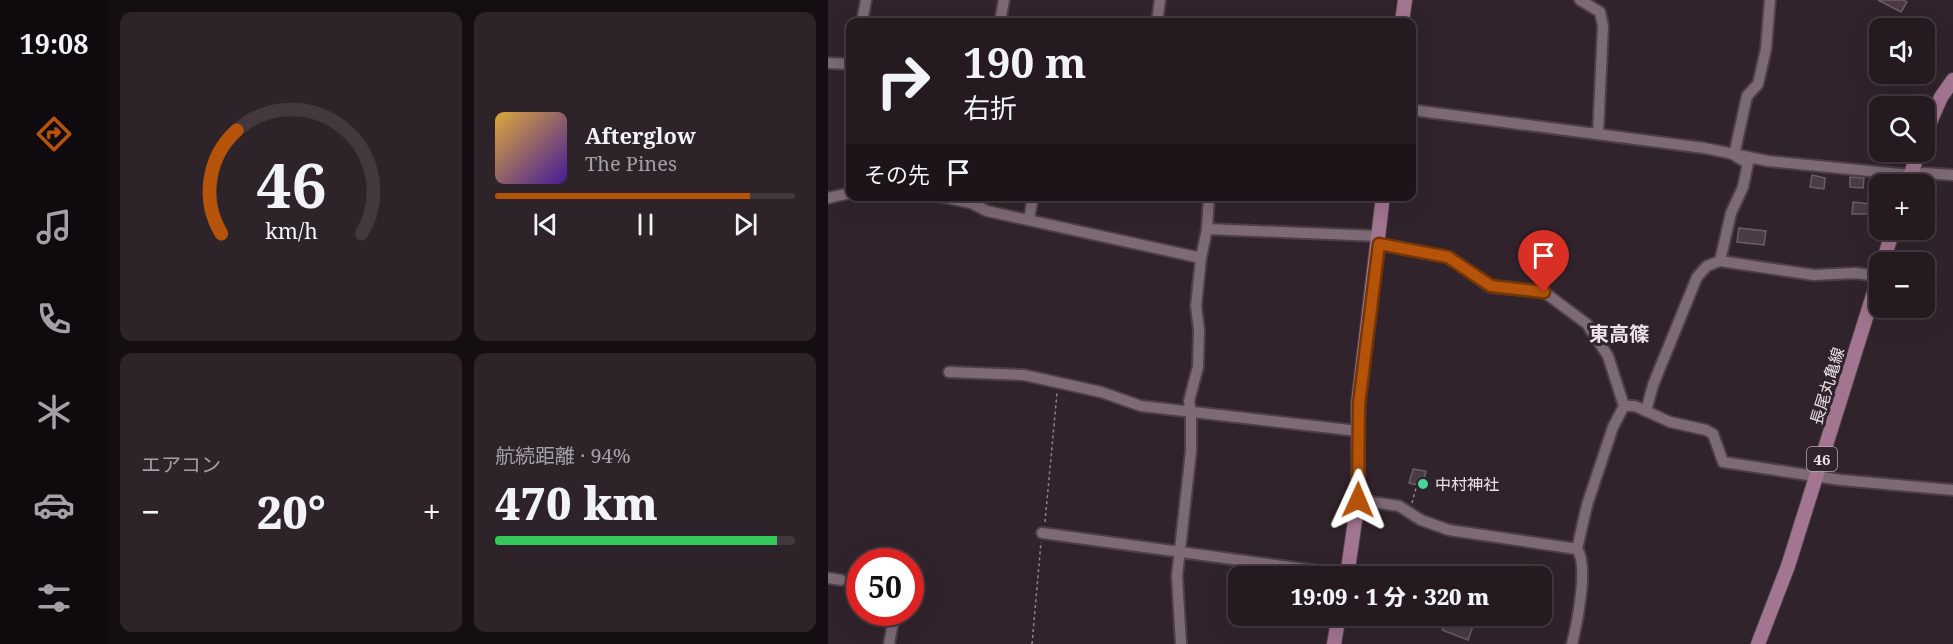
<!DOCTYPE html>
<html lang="ja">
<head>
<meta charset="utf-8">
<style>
	body { margin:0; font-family:"Noto Serif","Noto Sans JP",serif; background:#2d2329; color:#f1f3f6; height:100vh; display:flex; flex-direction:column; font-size:22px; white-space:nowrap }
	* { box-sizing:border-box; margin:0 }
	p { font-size:20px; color:#a3a1a5 }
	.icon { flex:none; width:33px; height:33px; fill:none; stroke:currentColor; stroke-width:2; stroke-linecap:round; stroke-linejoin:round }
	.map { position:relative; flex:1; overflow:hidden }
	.panel { display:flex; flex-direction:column; gap:12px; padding:12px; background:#140e12; width:720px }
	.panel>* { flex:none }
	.banner { position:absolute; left:18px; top:18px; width:570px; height:183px; border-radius:12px; box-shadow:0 6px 24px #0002,0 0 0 2px #42383e; background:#251a20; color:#f1f3f6; overflow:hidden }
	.buttons { position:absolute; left:1041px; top:18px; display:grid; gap:12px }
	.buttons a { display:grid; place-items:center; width:66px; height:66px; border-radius:12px; background:#251a20; box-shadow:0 6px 24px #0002,0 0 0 2px #42383e; font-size:30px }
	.speed { position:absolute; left:18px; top:548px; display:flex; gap:12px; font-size:30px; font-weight:700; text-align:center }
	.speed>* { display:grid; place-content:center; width:78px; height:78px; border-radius:50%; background:#251a20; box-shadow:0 6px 24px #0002,0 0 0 2px #42383e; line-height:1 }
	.speed .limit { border:9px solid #d22; background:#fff; color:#111 }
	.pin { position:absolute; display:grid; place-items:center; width:51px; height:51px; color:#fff; margin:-62px -26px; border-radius:50% 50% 50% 0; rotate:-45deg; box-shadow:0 0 6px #0007 }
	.pin .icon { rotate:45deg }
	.me { position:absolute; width:66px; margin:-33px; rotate:1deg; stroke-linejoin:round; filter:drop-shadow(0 0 4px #0008) }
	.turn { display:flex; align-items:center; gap:21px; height:126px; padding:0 18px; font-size:27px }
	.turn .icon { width:78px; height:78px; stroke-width:2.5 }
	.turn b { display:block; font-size:42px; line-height:51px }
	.then { display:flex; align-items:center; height:57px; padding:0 18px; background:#0003; gap:12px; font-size:22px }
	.big { font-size:45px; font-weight:800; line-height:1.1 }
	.panel .widget { flex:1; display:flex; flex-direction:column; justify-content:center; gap:9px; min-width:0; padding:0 21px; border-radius:12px; background:#2d2329 }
	.panel .dial { align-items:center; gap:0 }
	.dial svg { height:156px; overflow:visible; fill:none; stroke:#42383e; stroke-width:7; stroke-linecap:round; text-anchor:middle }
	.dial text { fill:#f1f3f6; stroke:none }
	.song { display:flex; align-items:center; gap:18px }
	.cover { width:72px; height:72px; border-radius:9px; background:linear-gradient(135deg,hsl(40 70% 55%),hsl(260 70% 35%)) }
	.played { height:6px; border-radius:3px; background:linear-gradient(90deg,#b45309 85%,#42383e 85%) }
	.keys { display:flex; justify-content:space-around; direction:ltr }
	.heat { display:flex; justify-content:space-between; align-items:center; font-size:33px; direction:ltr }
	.charge { height:9px; border-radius:4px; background:linear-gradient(90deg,#34c759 94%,#42383e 0) }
	.panel .tiles { flex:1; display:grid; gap:12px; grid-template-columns:repeat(2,1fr) }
	.trip { position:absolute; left:400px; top:566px; width:324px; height:60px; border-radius:12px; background:#251a20; box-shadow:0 6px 24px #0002,0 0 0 2px #42383e; font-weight:800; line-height:60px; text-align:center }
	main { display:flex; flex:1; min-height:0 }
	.dock { display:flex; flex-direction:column; width:108px; justify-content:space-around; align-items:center; background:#0f0a0d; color:#a3a1a5 }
	.dock .icon { width:42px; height:42px }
	.dock .on { color:#b45309 }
	.dock b { font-size:27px; color:#f1f3f6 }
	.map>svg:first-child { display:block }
	.building { fill:#4a3b44; stroke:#6d5c66; stroke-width:1.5 }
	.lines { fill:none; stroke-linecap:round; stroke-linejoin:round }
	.minor-casing { stroke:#4c3f47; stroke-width:14 }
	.major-casing { stroke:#4c3f47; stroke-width:16 }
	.path { stroke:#8f838a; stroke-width:1.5; stroke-dasharray:3 3; stroke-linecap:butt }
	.minor { stroke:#7c6a75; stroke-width:10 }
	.major { stroke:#a27591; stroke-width:14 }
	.route-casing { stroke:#753606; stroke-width:15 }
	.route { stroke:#b45309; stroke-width:10 }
	.poi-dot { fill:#4bd49b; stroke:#31232b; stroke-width:2 }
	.labels { text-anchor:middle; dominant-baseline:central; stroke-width:6; stroke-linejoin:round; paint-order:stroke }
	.shield { fill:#31232b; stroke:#b4a9af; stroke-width:1.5 }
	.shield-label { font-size:15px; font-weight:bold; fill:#ece2e7 }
	.street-label { font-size:16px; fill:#ece2e7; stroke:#31232b }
	.poi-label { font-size:16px; fill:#ece2e7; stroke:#31232b; text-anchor:start }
	.quarter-label { font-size:20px; font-weight:bold; fill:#ece2e7; stroke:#31232b }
</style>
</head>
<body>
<main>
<nav class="dock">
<b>19:08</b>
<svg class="icon on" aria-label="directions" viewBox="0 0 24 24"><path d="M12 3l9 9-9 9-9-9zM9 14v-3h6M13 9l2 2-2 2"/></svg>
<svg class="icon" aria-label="music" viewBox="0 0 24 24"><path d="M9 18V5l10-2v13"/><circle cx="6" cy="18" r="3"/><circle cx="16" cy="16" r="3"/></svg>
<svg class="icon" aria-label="phone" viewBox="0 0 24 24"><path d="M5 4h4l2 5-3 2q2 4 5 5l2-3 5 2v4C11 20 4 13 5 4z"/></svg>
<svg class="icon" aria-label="climate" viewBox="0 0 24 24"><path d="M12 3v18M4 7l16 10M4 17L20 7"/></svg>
<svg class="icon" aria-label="car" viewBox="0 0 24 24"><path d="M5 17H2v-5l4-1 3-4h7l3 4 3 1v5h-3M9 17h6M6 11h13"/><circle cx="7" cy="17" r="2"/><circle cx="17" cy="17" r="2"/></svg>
<svg class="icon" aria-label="filters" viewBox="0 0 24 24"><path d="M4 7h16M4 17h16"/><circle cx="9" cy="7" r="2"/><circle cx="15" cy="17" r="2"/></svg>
</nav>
<section class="panel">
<div class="tiles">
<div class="widget dial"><svg viewBox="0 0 100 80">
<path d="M14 69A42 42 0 1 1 86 69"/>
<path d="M14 69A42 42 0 0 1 22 16" stroke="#b45309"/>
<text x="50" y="56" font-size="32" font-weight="700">46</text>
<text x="50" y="72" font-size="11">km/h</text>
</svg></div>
<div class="widget">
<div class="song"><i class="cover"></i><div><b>Afterglow</b><p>The Pines</p></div></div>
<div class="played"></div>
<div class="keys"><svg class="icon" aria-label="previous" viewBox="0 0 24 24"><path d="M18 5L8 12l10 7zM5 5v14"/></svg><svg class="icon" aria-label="pause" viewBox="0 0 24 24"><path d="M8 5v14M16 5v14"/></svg><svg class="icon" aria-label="next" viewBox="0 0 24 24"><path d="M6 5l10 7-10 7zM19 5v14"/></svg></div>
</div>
<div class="widget"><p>エアコン</p>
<div class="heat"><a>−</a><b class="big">20°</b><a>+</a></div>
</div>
<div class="widget"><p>航続距離 · 94%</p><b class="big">470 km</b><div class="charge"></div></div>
</div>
</section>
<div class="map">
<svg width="1125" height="644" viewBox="0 0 1125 644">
	<rect width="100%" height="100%" fill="#31232b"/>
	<g class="building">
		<path d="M1050 0H1075L1079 2 1073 12Z"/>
		<path d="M984 175 997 178 996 189 982 187Z"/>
		<path d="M1022 177 1036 178 1035 188 1022 187Z"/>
		<path d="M1052 180 1070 181V184H1052Z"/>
		<path d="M1025 202 1052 205 1051 214H1024Z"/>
		<path d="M911 228 938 231 936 245 909 242Z"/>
		<path d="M585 469 598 471 594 486 581 483Z"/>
		<path d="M620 615H649L640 640 614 630Z"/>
	</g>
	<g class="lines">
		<defs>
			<g id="minor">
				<path d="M752 0 772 12 775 26 770 134"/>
				<path d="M34 22 38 0"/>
				<path d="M172 22 176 0"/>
				<path d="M329 22 332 0"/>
				<path d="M0 63 22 64"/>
				<path d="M584 110 876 148 940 161 1082 175 1096 173 1125 175"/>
				<path d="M906 155 919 96 930 84 938 49 942 0"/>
				<path d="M110 196 143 203 159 211 373 258 379 229 381 196"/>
				<path d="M0 198 22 193"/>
				<path d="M201 220 205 196"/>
				<path d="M379 229 550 236"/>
				<path d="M551 244 620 257 663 287 716 292 759 324 780 356 796 406 785 427 759 505 749 549C761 565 749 624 744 644"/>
				<path d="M892 261 986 275 1027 273 1050 276"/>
				<path d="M121 372 196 375 273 392 313 406 530 431"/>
				<path d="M796 406H807L842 422 878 430 885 434 895 462 1013 480 1125 490"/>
				<path d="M818 411 825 385 869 277 879 266 892 261 903 213 915 187 920 163 909 157"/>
				<path d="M530 500 571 506 593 520 621 530 749 549"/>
				<path d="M214 533 520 575"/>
				<path d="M0 578 13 580"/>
				<path d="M61 644 67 612"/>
				<path d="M353 644 349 576 363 451V412L361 401 370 367 371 330 368 306 373 258"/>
			</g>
			<g id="major">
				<path d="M574 22 577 0"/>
				<path d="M1096 136 1113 97 1125 80"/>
				<path d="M1079 184 1091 152"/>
				<path d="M1055 262 1065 230"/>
				<path d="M519 576 530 500V404L555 196"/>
				<path d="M506 644 511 615"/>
				<path d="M930 644 960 566 1052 273"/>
			</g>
		</defs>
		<use href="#minor" class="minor-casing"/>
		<use href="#major" class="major-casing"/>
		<g class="path">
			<path d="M584 503 588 488"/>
			<path d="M217 522 229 393"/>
			<path d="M204 644 213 542"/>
		</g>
		<use href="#minor" class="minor"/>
		<use href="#major" class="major"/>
	</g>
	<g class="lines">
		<defs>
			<path id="route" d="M530 500 531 404 551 244 620 257 663 286 716 292"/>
		</defs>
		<use href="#route" class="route-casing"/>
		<use href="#route" class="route"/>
	</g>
	<circle class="poi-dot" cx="595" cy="484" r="6"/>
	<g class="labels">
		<rect class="shield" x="979" y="447" width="30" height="24" rx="4.5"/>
		<g class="shield-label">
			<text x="994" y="459">46</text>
		</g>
		<g class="street-label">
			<text transform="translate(999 386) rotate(-73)">長尾丸亀線</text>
		</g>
		<g class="poi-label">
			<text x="607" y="484">中村神社</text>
		</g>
		<g class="quarter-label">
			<text x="791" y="333">東高篠</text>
		</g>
	</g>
</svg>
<div class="buttons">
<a><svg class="icon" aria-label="sound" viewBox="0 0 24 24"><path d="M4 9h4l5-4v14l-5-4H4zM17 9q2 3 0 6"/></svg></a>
<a><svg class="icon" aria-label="search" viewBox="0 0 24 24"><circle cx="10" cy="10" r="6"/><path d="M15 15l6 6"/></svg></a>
<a>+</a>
<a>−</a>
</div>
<div class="speed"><div class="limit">50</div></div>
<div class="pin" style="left:716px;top:292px;background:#d93025"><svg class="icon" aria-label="arrive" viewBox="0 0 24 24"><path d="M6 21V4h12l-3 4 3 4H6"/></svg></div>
<svg class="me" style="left:530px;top:500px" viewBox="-20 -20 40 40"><path d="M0-17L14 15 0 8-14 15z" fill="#b45309" stroke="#fff" stroke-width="4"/></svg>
<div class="trip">19:09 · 1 分 · 320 m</div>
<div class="banner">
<div class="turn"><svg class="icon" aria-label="right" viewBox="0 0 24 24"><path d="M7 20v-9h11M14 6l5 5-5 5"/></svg><div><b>190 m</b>右折</div></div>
<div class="then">その先<svg class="icon" aria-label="arrive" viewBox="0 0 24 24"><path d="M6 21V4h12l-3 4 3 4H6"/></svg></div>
</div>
</div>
</main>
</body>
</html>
